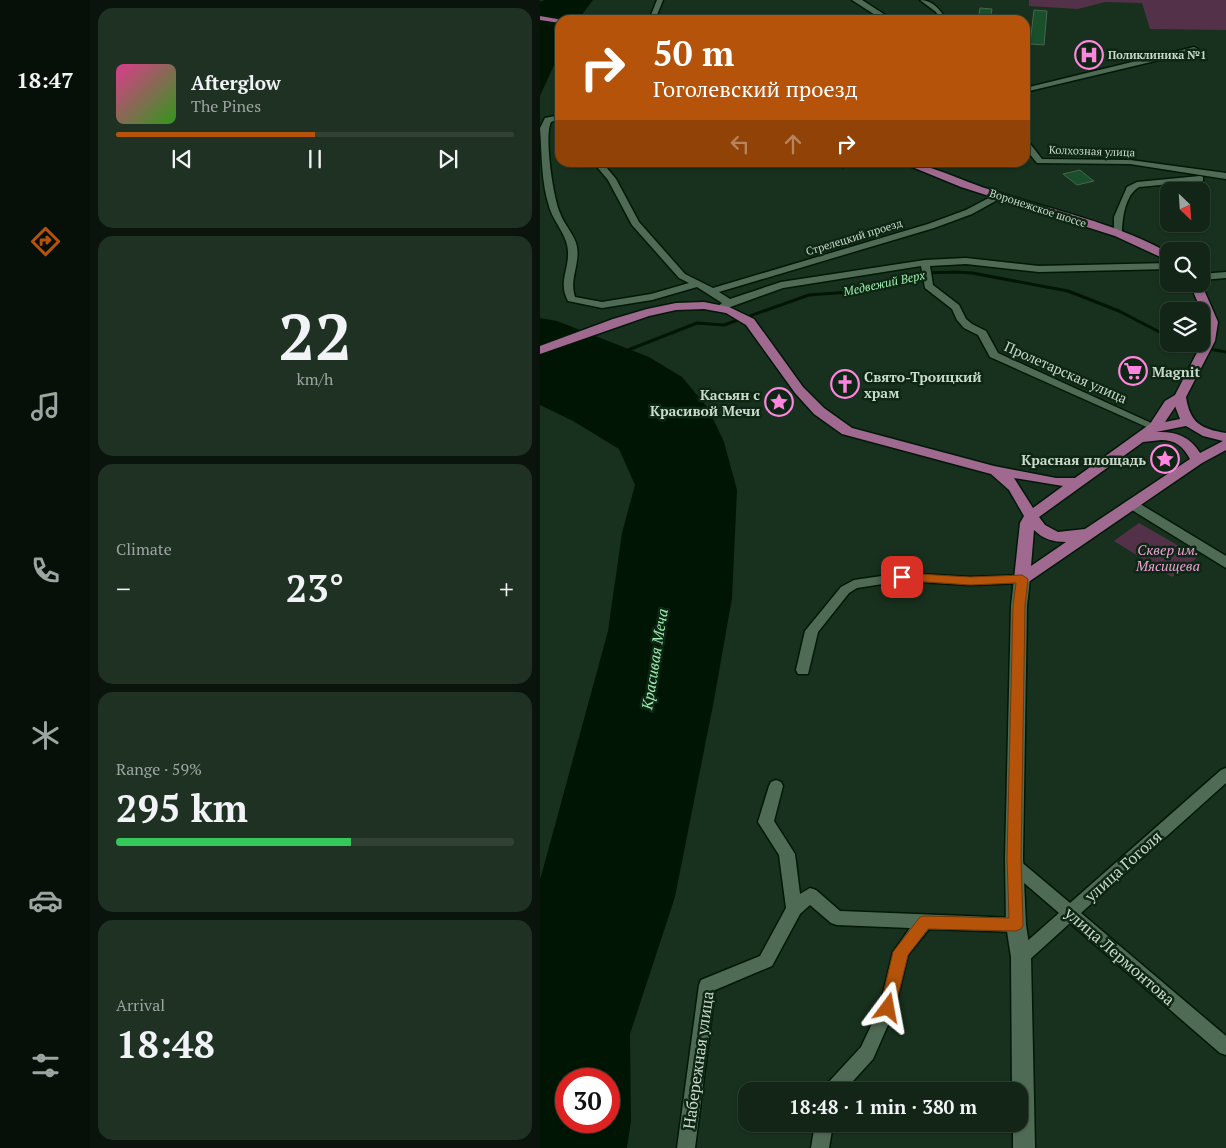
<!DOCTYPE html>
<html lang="en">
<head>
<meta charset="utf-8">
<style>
	body { margin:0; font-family:"PT Serif",serif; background:#1f3123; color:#f1f3f6; height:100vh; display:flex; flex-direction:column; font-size:19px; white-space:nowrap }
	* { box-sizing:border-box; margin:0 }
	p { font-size:16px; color:#9ca5a1 }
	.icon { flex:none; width:28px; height:28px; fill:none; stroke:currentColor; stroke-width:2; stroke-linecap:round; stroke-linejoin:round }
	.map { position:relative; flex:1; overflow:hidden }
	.details { display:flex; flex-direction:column; gap:8px; padding:8px; background:#0a140c; width:450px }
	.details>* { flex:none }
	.top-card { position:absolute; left:15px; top:15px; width:475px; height:152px; border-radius:15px; box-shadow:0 1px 4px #0004,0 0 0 1px #314235; background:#b45309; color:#fff; overflow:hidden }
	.needle { width:32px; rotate:155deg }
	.controls { position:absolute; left:620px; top:182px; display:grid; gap:10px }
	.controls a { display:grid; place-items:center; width:50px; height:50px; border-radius:10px; background:#122516; box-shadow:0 1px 4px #0004,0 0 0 1px #314235; font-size:25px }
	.speed { position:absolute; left:15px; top:1068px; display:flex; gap:10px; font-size:25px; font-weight:700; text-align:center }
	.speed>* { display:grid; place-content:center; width:65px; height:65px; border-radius:50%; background:#122516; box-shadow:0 1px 4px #0004,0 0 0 1px #314235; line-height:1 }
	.speed .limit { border:8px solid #d22; background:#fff; color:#111 }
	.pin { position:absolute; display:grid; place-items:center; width:42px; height:42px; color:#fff; margin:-21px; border-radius:10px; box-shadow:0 2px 8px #0006 }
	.me { position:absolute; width:55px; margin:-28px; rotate:13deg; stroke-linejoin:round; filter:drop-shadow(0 0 4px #0008) }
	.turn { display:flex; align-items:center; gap:18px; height:105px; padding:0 15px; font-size:22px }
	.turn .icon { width:65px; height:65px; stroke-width:2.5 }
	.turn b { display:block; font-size:35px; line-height:42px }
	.lanes { display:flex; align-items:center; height:48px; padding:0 15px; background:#0003; justify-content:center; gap:25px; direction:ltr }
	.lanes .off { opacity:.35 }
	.big { font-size:38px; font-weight:700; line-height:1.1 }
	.details .tile { flex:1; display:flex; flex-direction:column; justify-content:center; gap:8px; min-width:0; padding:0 18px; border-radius:15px; background:#1f3123 }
	.details .dial { align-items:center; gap:0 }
	.dial b { font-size:65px; line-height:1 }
	.song { display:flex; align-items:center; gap:15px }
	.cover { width:60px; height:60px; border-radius:8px; background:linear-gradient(135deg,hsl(330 70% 55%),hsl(110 70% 35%)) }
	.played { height:5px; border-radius:2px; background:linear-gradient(90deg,#b45309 50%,#314235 50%) }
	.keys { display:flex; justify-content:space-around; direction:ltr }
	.heat { display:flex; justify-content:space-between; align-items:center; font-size:28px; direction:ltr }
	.charge { height:8px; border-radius:4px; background:linear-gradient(90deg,#34c759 59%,#314235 0) }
	.trip { position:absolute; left:198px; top:1082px; width:290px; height:50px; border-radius:15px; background:#122516; box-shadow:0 1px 4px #0004,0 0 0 1px #314235; font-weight:700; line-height:50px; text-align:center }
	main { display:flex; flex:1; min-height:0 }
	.tabs { display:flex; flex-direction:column; width:90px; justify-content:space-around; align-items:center; background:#070f09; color:#9ca5a1 }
	.tabs .icon { width:35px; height:35px }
	.tabs .active { color:#b45309 }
	.tabs b { font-size:22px; color:#f1f3f6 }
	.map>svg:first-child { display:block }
	.green { fill:#533249 }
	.water { fill:#001504; fill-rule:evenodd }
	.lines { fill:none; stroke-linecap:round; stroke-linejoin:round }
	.stream { stroke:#001504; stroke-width:3 }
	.building { fill:#194f2a; stroke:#49644e }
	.minor-casing { stroke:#011807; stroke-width:3 }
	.tertiary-casing { stroke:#011807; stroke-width:3 }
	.secondary-casing { stroke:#011807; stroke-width:3 }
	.primary-casing { stroke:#011807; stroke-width:3 }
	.minor { fill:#506b55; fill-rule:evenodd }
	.tertiary { fill:#506b55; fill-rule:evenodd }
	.secondary { fill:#506b55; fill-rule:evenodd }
	.primary { fill:#a06990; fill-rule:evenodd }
	.route { fill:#b45309; stroke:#753606 }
	.labels { text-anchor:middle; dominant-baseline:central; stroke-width:5; stroke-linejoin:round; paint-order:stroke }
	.far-poi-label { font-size:11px; font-weight:bold; fill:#cbdacd; stroke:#0e2714; text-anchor:start }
	.far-street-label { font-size:11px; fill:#cbdacd; stroke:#0e2714 }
	.far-water-label { font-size:12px; font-style:italic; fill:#a0efb1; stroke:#0e2714 }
	.poi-label { font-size:14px; font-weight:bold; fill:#cbdacd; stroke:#0e2714; text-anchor:start }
	.street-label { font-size:14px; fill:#cbdacd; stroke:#0e2714 }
	.park-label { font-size:14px; font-style:italic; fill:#f0a2d8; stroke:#0e2714 }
	.water-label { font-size:15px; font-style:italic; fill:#a0efb1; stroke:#0e2714 }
	.near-street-label { font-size:16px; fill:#cbdacd; stroke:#0e2714 }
</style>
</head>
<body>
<main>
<nav class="tabs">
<b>18:47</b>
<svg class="icon active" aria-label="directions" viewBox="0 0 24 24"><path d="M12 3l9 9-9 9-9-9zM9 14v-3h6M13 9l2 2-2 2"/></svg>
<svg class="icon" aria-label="music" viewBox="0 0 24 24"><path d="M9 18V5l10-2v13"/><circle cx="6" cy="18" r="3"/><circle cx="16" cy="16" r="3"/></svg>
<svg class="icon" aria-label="phone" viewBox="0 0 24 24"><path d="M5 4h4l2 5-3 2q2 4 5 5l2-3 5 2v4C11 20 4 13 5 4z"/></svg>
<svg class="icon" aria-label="climate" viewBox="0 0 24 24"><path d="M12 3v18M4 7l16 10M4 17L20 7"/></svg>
<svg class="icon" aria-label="car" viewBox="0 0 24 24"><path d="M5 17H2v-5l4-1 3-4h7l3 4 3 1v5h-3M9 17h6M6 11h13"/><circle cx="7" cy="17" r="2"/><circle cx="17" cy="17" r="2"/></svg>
<svg class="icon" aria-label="filters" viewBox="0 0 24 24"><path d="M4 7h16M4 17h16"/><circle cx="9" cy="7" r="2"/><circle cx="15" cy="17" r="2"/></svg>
</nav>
<section class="details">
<div class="tile">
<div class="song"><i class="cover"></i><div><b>Afterglow</b><p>The Pines</p></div></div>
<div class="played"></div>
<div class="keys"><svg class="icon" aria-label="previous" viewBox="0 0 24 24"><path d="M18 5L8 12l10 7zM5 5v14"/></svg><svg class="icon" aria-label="pause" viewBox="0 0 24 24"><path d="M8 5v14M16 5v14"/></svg><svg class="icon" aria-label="next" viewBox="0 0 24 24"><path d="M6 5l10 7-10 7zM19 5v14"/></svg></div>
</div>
<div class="tile dial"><b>22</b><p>km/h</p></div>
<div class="tile"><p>Climate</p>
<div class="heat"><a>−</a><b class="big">23°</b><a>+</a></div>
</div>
<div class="tile"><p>Range · 59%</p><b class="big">295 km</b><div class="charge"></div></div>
<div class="tile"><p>Arrival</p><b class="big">18:48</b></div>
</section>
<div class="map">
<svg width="686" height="1148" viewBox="0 0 686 1148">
	<rect width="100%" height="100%" fill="#18311e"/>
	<g class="green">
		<path d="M489 0H686V30L610 29 602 3 565 2 538 9 489 6Z"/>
		<path d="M599 523 658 557 632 577 574 541Z"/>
	</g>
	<g class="water">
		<path d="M5 0H53L38 20H20V52L0 96V2Z"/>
		<path d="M0 318 17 321 109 357 142 377 168 408 184 442 197 490 192 598 174 700 135 897 90 1034 91 1121 87 1148H0V880L68 631 82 533 95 485 79 449 33 421 0 405ZM26 1079H69V1121H26Z"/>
	</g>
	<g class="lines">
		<g class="stream">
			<path d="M643 344 686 352"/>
			<path d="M83 352 157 323 184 325 269 295 310 292 337 287 386 273 414 272 432 273 528 291 579 311 629 337"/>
		</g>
	</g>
	<g class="building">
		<path d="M440 8 452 9 450 20H438Z"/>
		<path d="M494 10 507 11 504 45 490 44Z"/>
		<path d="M540 170 551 179 554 181 537 185 523 174Z"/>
	</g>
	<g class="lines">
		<defs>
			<g id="minor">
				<path d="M117 0H123L115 20H109Z"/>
				<path d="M380 0C393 0 400 10 407 20H401L396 12Z"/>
				<path d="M654 47 658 49 657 51 485 92V88Z"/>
				<path d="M20 115V119L11 122C4 136 13 197 20 213 24 225 35 235 37 247 40 265 29 279 35 297L62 302 111 294 149 283 139 278 92 225 68 180 53 162H62L76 179 99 222 145 274 173 288 388 224 426 210 458 193 462 196 461 198 432 214 394 228 179 292 190 299 241 282 385 260 426 258 499 266 629 263V269L499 272 426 264 390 266 393 285 419 305 426 319 432 324 446 331 458 353 620 427 619 429H611L450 357 438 335 424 328 417 320 412 309 385 288 381 266 243 288 182 310 177 307 182 303 157 287 112 300 62 308 28 301C18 283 29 270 28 252 28 235 13 222 9 206 1 181 2 154 0 128L5 118Z"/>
				<path d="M485 141H488L502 159 590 160 686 173V179L590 164 500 163H497L485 148Z"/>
				<path d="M281 162H321L303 167Z"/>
				<path d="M660 176 663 177V181L599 187C585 195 582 219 582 234L578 237 574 234V217L587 187 597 182Z"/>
				<path d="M686 272V278L661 280V274Z"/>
				<path d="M362 573 430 577 482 575 488 579 482 583 430 585 362 581 317 588 309 593 278 632 268 674H258L256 670 265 631 301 587 314 580Z"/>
				<path d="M686 768V783L541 913 686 1036V1055L680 1053 530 923 487 962 481 964 475 962 473 957 475 952 519 913 469 870 466 865 469 860 474 858 479 860 530 903 681 770Z"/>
				<path d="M236 780 241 782 243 786 234 821 255 854 260 894 270 888 276 890 300 911 476 918 482 920 484 925 482 930 476 932 389 929 368 955 355 1009 333 1059 304 1091H283L286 1085 321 1047 339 1009 353 952 370 928 297 925 291 923 270 905 260 914 232 966 175 990 155 1148H137L159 985 161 980 220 956 246 908 239 855 218 822 229 786 231 782Z"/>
				<path d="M275 1124H293L289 1148H271Z"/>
			</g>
			<path id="tertiary" d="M312 0H322L353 20H343Z"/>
			<g id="secondary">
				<path d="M592 499 686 556V568L587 507 585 504 587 501Z"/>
				<path d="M482 574 487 575 490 579 487 606 483 858 486 925 491 957 495 1148H473V1124H479V1091H472L471 957 466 925 465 858 471 606 474 579 477 575Z"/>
			</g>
			<g id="primary">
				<path d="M0 16 23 20H20V23L0 20Z"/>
				<path d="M360 162C386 162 422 181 448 189 508 209 574 222 629 253V261L575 236 421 187Z"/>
				<path d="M661 283 678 322 675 341 646 397C650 423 661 429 686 433V450L662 463 487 583 482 584 477 583 474 579 480 523 484 516 469 490 451 474 302 434 274 414 255 393 206 325 186 313 164 309 136 310 109 316 0 354V346L73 319 107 309 136 303 164 302 189 307 214 319 263 387 284 408 312 428 454 466 516 478H535L610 424 625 401 635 395 663 341 666 322 650 284ZM635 406 640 419 625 422 635 407ZM646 426 663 436 683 441 660 453C650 436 635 431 616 432ZM621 440C635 440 643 446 650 459L545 529 518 532 505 525 499 517 603 442ZM474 478 523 486 493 508ZM494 530C503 539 513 542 526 542L491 566Z"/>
			</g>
		</defs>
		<use href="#minor" class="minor-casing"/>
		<use href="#tertiary" class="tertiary-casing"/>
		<use href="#secondary" class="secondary-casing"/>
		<use href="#primary" class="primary-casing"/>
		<use href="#minor" class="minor"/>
		<use href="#tertiary" class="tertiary"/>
		<use href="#secondary" class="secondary"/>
		<use href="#primary" class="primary"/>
	</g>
	<path class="route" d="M362 573 430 577 482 575 488 579 485 606 481 858 483 925 481 929 476 931 388 929 368 955 355 1008 353 1014 348 1016 342 1014 340 1008 353 952 380 917 385 916 469 918 467 858 473 606 476 583 430 585 357 580 356 577Z"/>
	<defs>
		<symbol id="hospital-ring" viewBox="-11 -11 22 22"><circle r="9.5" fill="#0e2714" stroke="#ff85de" stroke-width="1.5"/><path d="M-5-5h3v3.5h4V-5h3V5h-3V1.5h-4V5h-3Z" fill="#ff85de"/></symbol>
		<symbol id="supermarket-ring" viewBox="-11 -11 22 22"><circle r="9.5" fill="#0e2714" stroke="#ff85de" stroke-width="1.5"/><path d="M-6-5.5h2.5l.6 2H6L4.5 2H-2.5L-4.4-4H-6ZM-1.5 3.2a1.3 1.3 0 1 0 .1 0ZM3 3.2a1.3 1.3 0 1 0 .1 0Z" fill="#ff85de"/></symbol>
		<symbol id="church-ring" viewBox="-11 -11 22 22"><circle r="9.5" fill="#0e2714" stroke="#ff85de" stroke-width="1.5"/><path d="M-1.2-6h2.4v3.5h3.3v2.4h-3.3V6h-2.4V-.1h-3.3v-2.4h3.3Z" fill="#ff85de"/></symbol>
		<symbol id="sight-ring" viewBox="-11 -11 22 22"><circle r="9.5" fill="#0e2714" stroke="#ff85de" stroke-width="1.5"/><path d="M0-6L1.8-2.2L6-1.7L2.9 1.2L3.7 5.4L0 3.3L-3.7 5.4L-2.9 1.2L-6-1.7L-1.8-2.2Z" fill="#ff85de"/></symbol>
	</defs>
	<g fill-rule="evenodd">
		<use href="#hospital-ring" x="533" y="39" width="32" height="32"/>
		<use href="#supermarket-ring" x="577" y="355" width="32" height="32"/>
		<use href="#church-ring" x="289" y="368" width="32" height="32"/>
		<use href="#sight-ring" x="223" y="386" width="32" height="32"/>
		<use href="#sight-ring" x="609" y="443" width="32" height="32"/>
	</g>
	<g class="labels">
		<g class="far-poi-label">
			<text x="568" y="55">Поликлиника №1</text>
		</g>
		<g class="far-street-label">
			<text transform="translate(552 151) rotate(2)">Колхозная улица</text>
			<text transform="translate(498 208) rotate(18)">Воронежское шоссе</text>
			<text transform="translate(314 237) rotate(-17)">Стрелецкий проезд</text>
		</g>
		<g class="far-water-label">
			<text transform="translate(344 283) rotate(-12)">Медвежий Верх</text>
		</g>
		<g class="poi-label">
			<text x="612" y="371">Magnit</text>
			<text x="324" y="376">Свято-Троицкий<tspan x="324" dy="16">храм</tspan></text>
			<text x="220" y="394" text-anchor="end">Касьян с<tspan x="220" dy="16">Красивой Мечи</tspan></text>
			<text x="606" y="459" text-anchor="end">Красная площадь</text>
		</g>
		<g class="street-label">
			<text transform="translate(526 372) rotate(24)">Пролетарская улица</text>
		</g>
		<g class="park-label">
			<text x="628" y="549">Сквер им.<tspan x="628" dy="16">Мясищева</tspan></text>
		</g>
		<g class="water-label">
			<text transform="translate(114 659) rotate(-81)">Красивая Меча</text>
		</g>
		<g class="near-street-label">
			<text transform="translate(583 866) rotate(-42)">улица Гоголя</text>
			<text transform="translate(580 956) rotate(41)">улица Лермонтова</text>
			<text transform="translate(158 1060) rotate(-82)">Набережная улица</text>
		</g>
	</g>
</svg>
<div class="controls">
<a><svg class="needle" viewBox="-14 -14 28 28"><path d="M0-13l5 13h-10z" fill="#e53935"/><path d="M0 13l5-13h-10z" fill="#9ca5a1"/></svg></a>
<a><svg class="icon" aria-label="search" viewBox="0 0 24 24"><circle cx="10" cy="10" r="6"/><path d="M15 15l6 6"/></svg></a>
<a><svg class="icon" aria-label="layers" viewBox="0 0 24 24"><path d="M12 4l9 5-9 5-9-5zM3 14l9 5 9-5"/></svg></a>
</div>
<div class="speed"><div class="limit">30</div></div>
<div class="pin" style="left:362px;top:577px;background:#d93025"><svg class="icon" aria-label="arrive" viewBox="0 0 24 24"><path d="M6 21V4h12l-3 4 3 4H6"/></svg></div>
<svg class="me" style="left:348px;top:1008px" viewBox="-20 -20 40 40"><path d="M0-17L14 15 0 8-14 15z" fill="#b45309" stroke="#fff" stroke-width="4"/></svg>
<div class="trip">18:48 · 1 min · 380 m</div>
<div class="top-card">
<div class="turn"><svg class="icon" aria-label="right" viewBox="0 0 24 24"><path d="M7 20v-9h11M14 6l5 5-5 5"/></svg><div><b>50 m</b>Гоголевский проезд</div></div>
<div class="lanes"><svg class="icon off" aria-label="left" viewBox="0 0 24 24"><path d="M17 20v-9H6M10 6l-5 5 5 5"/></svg><svg class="icon off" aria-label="ahead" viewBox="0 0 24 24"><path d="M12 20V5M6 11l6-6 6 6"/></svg><svg class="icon" aria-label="right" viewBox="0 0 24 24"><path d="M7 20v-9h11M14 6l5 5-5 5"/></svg></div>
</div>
</div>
</main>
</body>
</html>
